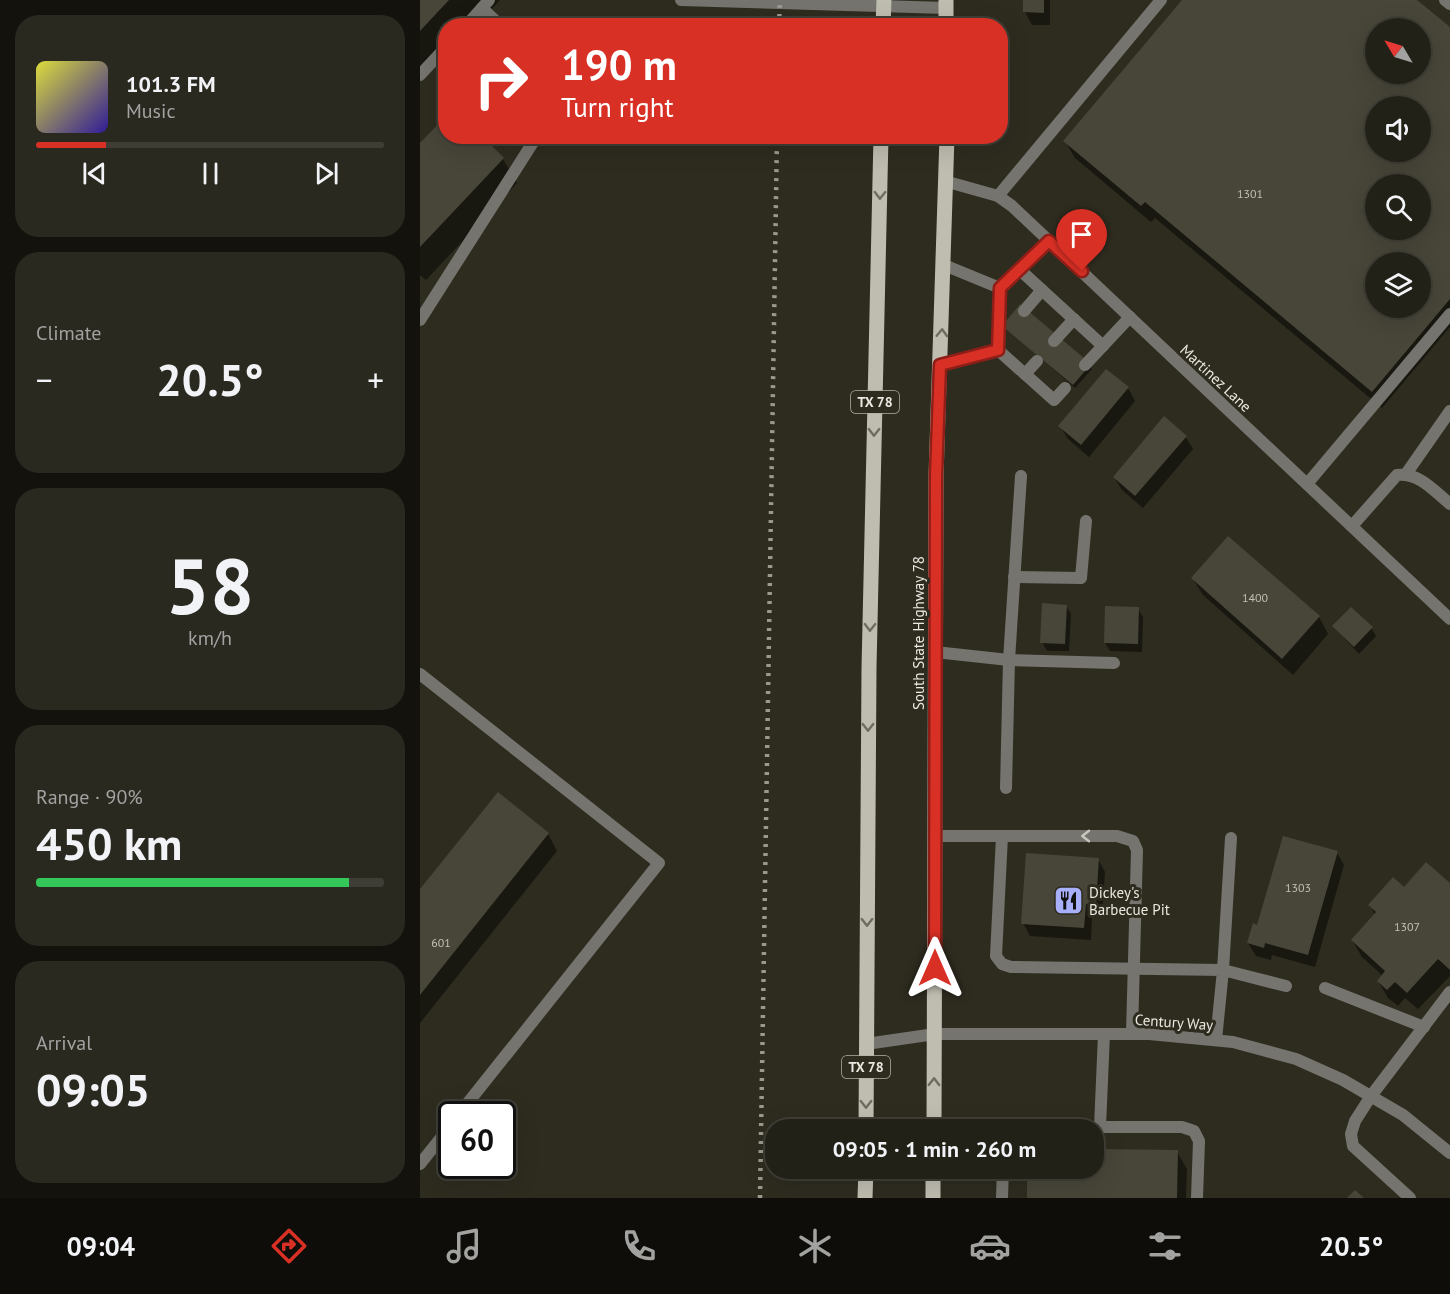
<!DOCTYPE html>
<html lang="en">
<head>
<meta charset="utf-8">
<style>
	body { margin:0; font-family:"PT Sans",sans-serif; background:#2a2920; color:#f1f3f6; height:100vh; display:flex; flex-direction:column; font-size:22px; white-space:nowrap }
	* { box-sizing:border-box; margin:0 }
	p { font-size:20px; color:#a2a3a1 }
	.icon { flex:none; width:33px; height:33px; fill:none; stroke:currentColor; stroke-width:2; stroke-linecap:round; stroke-linejoin:round }
	.map { position:relative; flex:1; overflow:hidden }
	.side { display:flex; flex-direction:column; gap:15px; padding:15px; background:#13120d; width:420px }
	.side>* { flex:none }
	.banner { position:absolute; left:18px; top:18px; width:570px; height:126px; border-radius:24px; box-shadow:0 6px 24px #0002,0 0 0 2px #3f3e36; background:#d93025; color:#fff; overflow:hidden }
	.needle { width:39px; rotate:308deg }
	.buttons { position:absolute; left:945px; top:18px; display:grid; gap:12px }
	.buttons a { display:grid; place-items:center; width:66px; height:66px; border-radius:50%; background:#222117; box-shadow:0 6px 24px #0002,0 0 0 2px #3f3e36; font-size:30px }
	.speed { position:absolute; left:18px; top:1101px; display:flex; gap:12px; font-size:30px; font-weight:700; text-align:center }
	.speed>* { display:grid; place-content:center; width:78px; height:78px; border-radius:50%; background:#222117; box-shadow:0 6px 24px #0002,0 0 0 2px #3f3e36; line-height:1 }
	.speed .limit { border:3px solid #111; border-radius:9px; background:#fff; color:#111 }
	.pin { position:absolute; display:grid; place-items:center; width:51px; height:51px; color:#fff; margin:-62px -26px; border-radius:50% 50% 50% 0; rotate:-45deg; box-shadow:0 0 6px #0007 }
	.pin .icon { rotate:45deg }
	.me { position:absolute; width:66px; margin:-33px; rotate:0deg; stroke-linejoin:round; filter:drop-shadow(0 0 4px #0008) }
	.turn { display:flex; align-items:center; gap:21px; height:126px; padding:0 24px; font-size:27px }
	.turn .icon { width:78px; height:78px; stroke-width:2.5 }
	.turn b { display:block; font-size:42px; line-height:51px }
	.big { font-size:45px; font-weight:800; line-height:1.1 }
	.side .widget { flex:1; display:flex; flex-direction:column; justify-content:center; gap:9px; min-width:0; padding:0 21px; border-radius:24px; background:#2a2920 }
	.side .dial { align-items:center; gap:0 }
	.dial b { font-size:78px; line-height:1 }
	.song { display:flex; align-items:center; gap:18px }
	.cover { width:72px; height:72px; border-radius:9px; background:linear-gradient(135deg,hsl(60 70% 55%),hsl(250 70% 35%)) }
	.played { height:6px; border-radius:3px; background:linear-gradient(90deg,#d93025 20%,#3f3e36 20%) }
	.keys { display:flex; justify-content:space-around; direction:ltr }
	.heat { display:flex; justify-content:space-between; align-items:center; font-size:33px; direction:ltr }
	.charge { height:9px; border-radius:4px; background:linear-gradient(90deg,#34c759 90%,#3f3e36 0) }
	.trip { position:absolute; left:345px; top:1119px; width:339px; height:60px; border-radius:24px; background:#222117; box-shadow:0 6px 24px #0002,0 0 0 2px #3f3e36; font-weight:800; line-height:60px; text-align:center }
	.tab-bar { display:flex; height:96px; justify-content:space-around; align-items:center; background:#0e0d09; color:#a2a3a1 }
	.tab-bar .icon { width:42px; height:42px }
	.tab-bar .selected { color:#d93025 }
	.tab-bar b { font-size:27px; color:#f1f3f6 }
	main { display:flex; flex:1; min-height:0 }
	.map>svg:first-child { display:block }
	.shadow { fill:#0007; fill-rule:evenodd }
	.building { fill:#484639; fill-rule:evenodd }
	.lines { fill:none; stroke-linecap:round; stroke-linejoin:round }
	.service { stroke:#75746e; stroke-width:12 }
	.minor { stroke:#75746e; stroke-width:12 }
	.tertiary { stroke:#75746e; stroke-width:12 }
	.primary { stroke:#bfbdb0; stroke-width:15 }
	.rail { stroke:#9b998f; stroke-width:4.5; stroke-dasharray:3 6; stroke-linecap:butt }
	.oneway { stroke:#6f6d60 }
	.oneway2 { stroke:#c7c5be }
	.route-casing { stroke:#8d1f18; stroke-width:15 }
	.route { stroke:#d93025; stroke-width:10 }
	.labels { text-anchor:middle; dominant-baseline:central; stroke-width:6; stroke-linejoin:round; paint-order:stroke }
	.number-label { font-size:12px; fill:#c2c0b6 }
	.shield { fill:#2e2c1f; stroke:#b2b0a6; stroke-width:1.5 }
	.shield-label { font-size:14px; font-weight:bold; fill:#eae8e0 }
	.street-label { font-size:15px; fill:#eae8e0; stroke:#2e2c1f }
	.poi-label { font-size:15px; fill:#eae8e0; stroke:#2e2c1f; text-anchor:start }
</style>
</head>
<body>
<main>
<section class="side">
<div class="widget">
<div class="song"><i class="cover"></i><div><b>101.3 FM</b><p>Music</p></div></div>
<div class="played"></div>
<div class="keys"><svg class="icon" aria-label="previous" viewBox="0 0 24 24"><path d="M18 5L8 12l10 7zM5 5v14"/></svg><svg class="icon" aria-label="pause" viewBox="0 0 24 24"><path d="M8 5v14M16 5v14"/></svg><svg class="icon" aria-label="next" viewBox="0 0 24 24"><path d="M6 5l10 7-10 7zM19 5v14"/></svg></div>
</div>
<div class="widget"><p>Climate</p>
<div class="heat"><a>−</a><b class="big">20.5°</b><a>+</a></div>
</div>
<div class="widget dial"><b>58</b><p>km/h</p></div>
<div class="widget"><p>Range · 90%</p><b class="big">450 km</b><div class="charge"></div></div>
<div class="widget"><p>Arrival</p><b class="big">09:05</b></div>
</section>
<div class="map">
<svg width="1030" height="1198" viewBox="0 0 1030 1198">
	<rect width="100%" height="100%" fill="#2e2c1f"/>
	<g class="shadow">
		<path d="M0 0H80L67 14 42 26H26V43L0 70Z"/>
		<path d="M605 0H630V25H612L605 12Z"/>
		<path d="M764 0H995L1030 29V327L962 408 735 218 731 222 655 158 645 141ZM956 28H1000V74H956ZM956 106H1000V152H956ZM956 184H1000V230H956ZM956 262H1000V308H956Z"/>
		<path d="M26 136 83 159 97 183 6 280 0 275V145Z"/>
		<path d="M584 326 669 365 672 369 655 388Z"/>
		<path d="M708 388 715 401 669 457 648 439 640 426Z"/>
		<path d="M765 436 773 449 723 508 702 490 694 477Z"/>
		<path d="M773 579 899 617 908 634 873 675 783 595Z"/>
		<path d="M646 606 651 614 649 651H627L622 642Z"/>
		<path d="M718 609 723 617 722 652 690 651 685 643Z"/>
		<path d="M914 627 951 628 956 636 939 654Z"/>
		<path d="M128 834 137 851 0 1023V892Z"/>
		<path d="M917 853 924 865 895 967 852 955 851 960 836 956 828 943 838 927Z"/>
		<path d="M678 859 685 872 682 917H672L671 940 610 936 603 923Z"/>
		<path d="M1030 885V976L998 1009 985 998 978 1006 968 998 958 981 963 976 942 957 932 940 955 915 950 905 984 889Z"/>
		<path d="M674 1150 757 1152 767 1169 766 1198H608L674 1168Z"/>
	</g>
	<g class="building">
		<path d="M0 0H29L0 31Z"/>
		<path d="M603 0H624V13L603 12Z"/>
		<path d="M762 0H997L1030 27V299L952 392 725 202 721 206 643 141ZM956 28H1000V74H956ZM956 106H1000V152H956ZM956 184H1000V230H956ZM956 262H1000V308H956Z"/>
		<path d="M26 116V136H62L84 158 0 247V143Z"/>
		<path d="M600 304 671 364 653 385 582 326Z"/>
		<path d="M686 369 709 387 661 445 638 426Z"/>
		<path d="M744 416 767 436 715 496 693 477Z"/>
		<path d="M808 536 900 616 862 659 771 578Z"/>
		<path d="M622 603 647 605 645 644 620 643Z"/>
		<path d="M685 606 719 607 718 644 684 643Z"/>
		<path d="M931 607 953 627 934 647 912 626Z"/>
		<path d="M78 792 129 833 0 995V889Z"/>
		<path d="M863 836 918 851 888 955 845 943 844 948 827 943 833 923 837 925Z"/>
		<path d="M606 853 679 858 676 905 666 904 664 928 601 924Z"/>
		<path d="M1006 862 1030 883V970L1018 959 987 993 975 982 967 990 957 981 965 971 931 940 956 912 948 905 973 877 984 887Z"/>
		<path d="M674 1149 758 1150 757 1198H607V1168H674Z"/>
		<path d="M935 1190 944 1198H927Z"/>
	</g>
	<g class="lines">
		<g class="service">
			<path d="M1025 0 1030 4"/>
			<path d="M62 8 81 26"/>
			<path d="M46 26 69 0"/>
			<path d="M0 75 26 47"/>
			<path d="M578 196 741 0"/>
			<path d="M599 269 683 346"/>
			<path d="M580 288 629 241"/>
			<path d="M604 311 622 290"/>
			<path d="M0 320 117 136"/>
			<path d="M634 341 654 319"/>
			<path d="M578 350 634 400 645 388"/>
			<path d="M520 365 578 350 580 288 524 265"/>
			<path d="M665 365 710 317"/>
			<path d="M605 374 617 361"/>
			<path d="M986 474 1030 411"/>
			<path d="M887 484 1030 314"/>
			<path d="M932 526 977 475C1000 473 1013 490 1030 504"/>
			<path d="M594 577 661 578 666 521"/>
			<path d="M515 652 589 660 694 663"/>
			<path d="M0 674 239 863 39 1114"/>
			<path d="M586 788 589 660 601 476"/>
			<path d="M515 836H697L713 841 717 850 712 1033"/>
			<path d="M582 836 576 956 582 964 591 967 803 970 796 1040"/>
			<path d="M811 838 803 970 866 986"/>
			<path d="M905 988 1004 1027"/>
			<path d="M680 1127 684 1034"/>
			<path d="M605 1130 609 1127H762L774 1131 779 1141 777 1198"/>
			<path d="M0 1164 32 1124"/>
			<path d="M582 1198 583 1168"/>
			<path d="M990 1198 933 1146 931 1134 935 1121 951 1096 1030 992"/>
		</g>
		<path class="minor" d="M446 1044 515 1034H729L813 1042 876 1059 923 1080 983 1115 1030 1153"/>
		<g class="tertiary">
			<path d="M261 0 526 8"/>
			<path d="M528 182 578 196 592 206 1030 619"/>
		</g>
		<g class="primary">
			<path d="M526 0V26"/>
			<path d="M463 26 464 0"/>
			<path d="M446 1130 449 668 461 136"/>
			<path d="M514 1130 516 476 527 136"/>
			<path d="M445 1198 446 1168"/>
			<path d="M513 1198V1168"/>
		</g>
		<g class="rail">
			<path d="M359 26 360 0"/>
			<path d="M340 1198 357 136"/>
		</g>
	</g>
	<defs><path id="oneway-chevron" d="M-2-3.5L2.5 0L-2 3.5" fill="none" stroke-width="1.6" stroke-linecap="round" stroke-linejoin="round" transform="scale(1.5)"/></defs>
	<g class="oneway">
		<use href="#oneway-chevron" transform="translate(460 195) rotate(91)"/>
		<use href="#oneway-chevron" transform="translate(522 333) rotate(-88)"/>
		<use href="#oneway-chevron" transform="translate(454 432) rotate(91)"/>
		<use href="#oneway-chevron" transform="translate(450 627) rotate(91)"/>
		<use href="#oneway-chevron" transform="translate(448 727) rotate(90)"/>
		<use href="#oneway-chevron" transform="translate(447 922) rotate(90)"/>
		<use href="#oneway-chevron" transform="translate(514 1082) rotate(-89)"/>
		<use href="#oneway-chevron" transform="translate(446 1104) rotate(90)"/>
	</g>
	<use class="oneway2" href="#oneway-chevron" transform="translate(666 836) rotate(-180)"/>
	<g class="lines">
		<defs>
			<path id="route" d="M515 968 516 476 520 365 578 350 580 288 629 241 662 271"/>
		</defs>
		<use href="#route" class="route-casing"/>
		<use href="#route" class="route"/>
	</g>
	<defs>
		<symbol id="restaurant-square" viewBox="-11 -11 22 22"><rect x="-9" y="-9" width="18" height="18" rx="4" fill="#a8b0fc" stroke="#2e2c1f"/><path d="M-5-6h1v4h1v-4h1v4h1v-4h1v5L-1.5 .5V6h-2V.5L-5-1ZM5-6V6H3V1.5H1.5Q1.5-4 5-6Z" fill="#111"/></symbol>
	</defs>
	<g fill-rule="evenodd">
		<use href="#restaurant-square" x="632" y="884" width="33" height="33"/>
	</g>
	<g class="labels">
		<g class="number-label">
			<text x="830" y="193">1301</text>
			<text x="835" y="597">1400</text>
			<text x="878" y="887">1303</text>
			<text x="987" y="926">1307</text>
			<text x="21" y="942">601</text>
		</g>
		<g class="shield">
			<rect x="431" y="391" width="48" height="22" rx="4.5"/>
			<rect x="422" y="1056" width="48" height="22" rx="4.5"/>
		</g>
		<g class="shield-label">
			<text x="455" y="402">TX 78</text>
			<text x="446" y="1067">TX 78</text>
		</g>
		<g class="street-label">
			<text transform="translate(796 378) rotate(43)">Martinez Lane</text>
			<text transform="translate(498 633) rotate(-90)">South State Highway 78</text>
			<text transform="translate(754 1022) rotate(4)">Century Way</text>
		</g>
		<g class="poi-label">
			<text x="669" y="892">Dickey's<tspan x="669" dy="17">Barbecue Pit</tspan></text>
		</g>
	</g>
</svg>
<div class="buttons">
<a><svg class="needle" viewBox="-14 -14 28 28"><path d="M0-13l5 13h-10z" fill="#e53935"/><path d="M0 13l5-13h-10z" fill="#a2a3a1"/></svg></a>
<a><svg class="icon" aria-label="sound" viewBox="0 0 24 24"><path d="M4 9h4l5-4v14l-5-4H4zM17 9q2 3 0 6"/></svg></a>
<a><svg class="icon" aria-label="search" viewBox="0 0 24 24"><circle cx="10" cy="10" r="6"/><path d="M15 15l6 6"/></svg></a>
<a><svg class="icon" aria-label="layers" viewBox="0 0 24 24"><path d="M12 4l9 5-9 5-9-5zM3 14l9 5 9-5"/></svg></a>
</div>
<div class="speed"><div class="limit">60</div></div>
<div class="pin" style="left:662px;top:271px;background:#d93025"><svg class="icon" aria-label="arrive" viewBox="0 0 24 24"><path d="M6 21V4h12l-3 4 3 4H6"/></svg></div>
<svg class="me" style="left:515px;top:968px" viewBox="-20 -20 40 40"><path d="M0-17L14 15 0 8-14 15z" fill="#d93025" stroke="#fff" stroke-width="4"/></svg>
<div class="trip">09:05 · 1 min · 260 m</div>
<div class="banner">
<div class="turn"><svg class="icon" aria-label="right" viewBox="0 0 24 24"><path d="M7 20v-9h11M14 6l5 5-5 5"/></svg><div><b>190 m</b>Turn right</div></div>
</div>
</div>
</main>
<nav class="tab-bar">
<b>09:04</b>
<svg class="icon selected" aria-label="directions" viewBox="0 0 24 24"><path d="M12 3l9 9-9 9-9-9zM9 14v-3h6M13 9l2 2-2 2"/></svg>
<svg class="icon" aria-label="music" viewBox="0 0 24 24"><path d="M9 18V5l10-2v13"/><circle cx="6" cy="18" r="3"/><circle cx="16" cy="16" r="3"/></svg>
<svg class="icon" aria-label="phone" viewBox="0 0 24 24"><path d="M5 4h4l2 5-3 2q2 4 5 5l2-3 5 2v4C11 20 4 13 5 4z"/></svg>
<svg class="icon" aria-label="climate" viewBox="0 0 24 24"><path d="M12 3v18M4 7l16 10M4 17L20 7"/></svg>
<svg class="icon" aria-label="car" viewBox="0 0 24 24"><path d="M5 17H2v-5l4-1 3-4h7l3 4 3 1v5h-3M9 17h6M6 11h13"/><circle cx="7" cy="17" r="2"/><circle cx="17" cy="17" r="2"/></svg>
<svg class="icon" aria-label="filters" viewBox="0 0 24 24"><path d="M4 7h16M4 17h16"/><circle cx="9" cy="7" r="2"/><circle cx="15" cy="17" r="2"/></svg>
<b>20.5°</b>
</nav>
</body>
</html>
